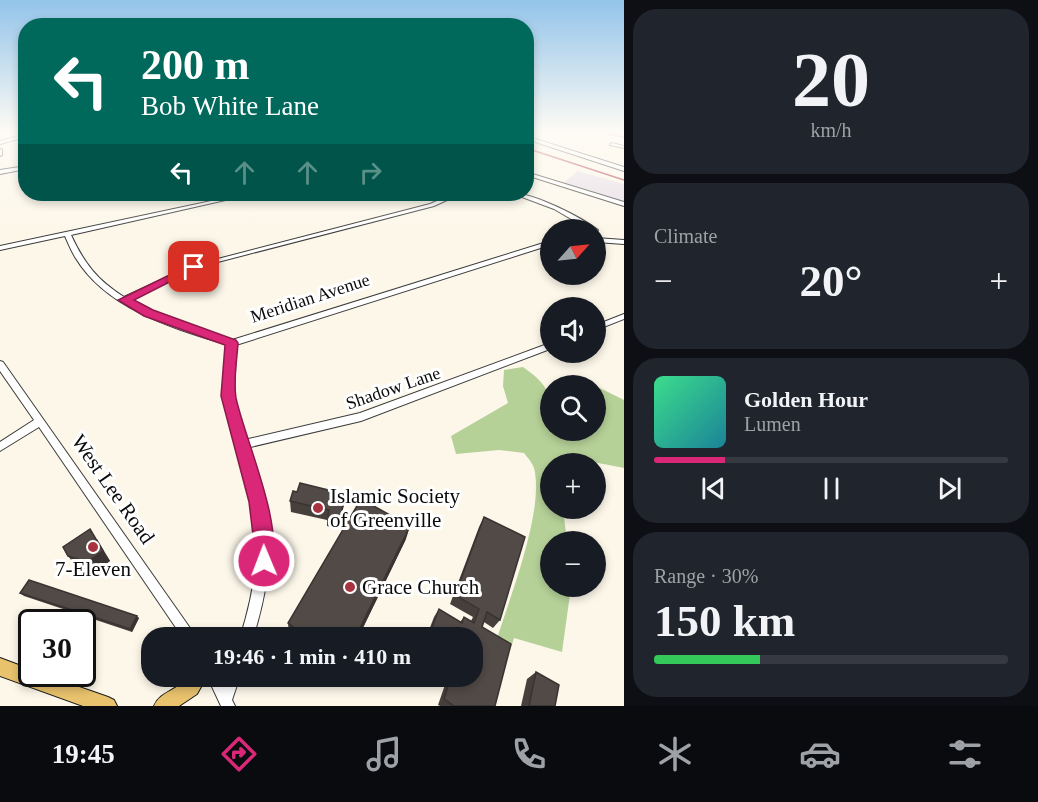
<!DOCTYPE html>
<html lang="en">
<head>
<meta charset="utf-8">
<style>
	body { margin:0; font-family:Georgia,serif; background:#20242c; color:#f1f3f6; height:100vh; display:flex; flex-direction:column; font-size:22px; white-space:nowrap }
	* { box-sizing:border-box; margin:0 }
	p { font-size:20px; color:#9ea1a6 }
	.icon { flex:none; width:33px; height:33px; fill:none; stroke:currentColor; stroke-width:2; stroke-linecap:round; stroke-linejoin:round }
	.map { position:relative; flex:1; overflow:hidden }
	.drawer { display:flex; flex-direction:column; gap:9px; padding:9px; background:#0d0f14; width:414px }
	.drawer>* { flex:none }
	.guide { position:absolute; left:18px; top:18px; width:516px; height:183px; border-radius:24px; box-shadow:0 3px 9px #0003; background:#00695c; color:#fff; overflow:hidden }
	.needle { width:39px; rotate:63deg }
	.tools { position:absolute; left:540px; top:219px; display:grid; gap:12px }
	.tools a { display:grid; place-items:center; width:66px; height:66px; border-radius:50%; background:#171b24; box-shadow:0 3px 9px #0003; font-size:30px }
	.speed { position:absolute; left:18px; top:609px; display:flex; gap:12px; font-size:30px; font-weight:700; text-align:center }
	.speed>* { display:grid; place-content:center; width:78px; height:78px; border-radius:50%; background:#171b24; box-shadow:0 3px 9px #0003; line-height:1 }
	.speed .limit { border:3px solid #111; border-radius:9px; background:#fff; color:#111 }
	.pin { position:absolute; display:grid; place-items:center; width:51px; height:51px; color:#fff; margin:-26px; border-radius:12px; box-shadow:0 3px 9px #0006 }
	.me { position:absolute; width:66px; margin:-33px; rotate:359deg; stroke-linejoin:round; filter:drop-shadow(0 0 4px #0008) }
	.turn { display:flex; align-items:center; gap:21px; height:126px; padding:0 24px; font-size:27px }
	.turn .icon { width:78px; height:78px; stroke-width:2.5 }
	.turn b { display:block; font-size:42px; line-height:51px }
	.lanes { display:flex; align-items:center; height:57px; padding:0 24px; background:#0003; justify-content:center; gap:30px; direction:ltr }
	.lanes .off { opacity:.35 }
	.big { font-size:45px; font-weight:700; line-height:1.1 }
	.drawer .widget { flex:1; display:flex; flex-direction:column; justify-content:center; gap:9px; min-width:0; padding:0 21px; border-radius:24px; background:#20242c }
	.drawer .dial { align-items:center; gap:0 }
	.dial b { font-size:78px; line-height:1 }
	.song { display:flex; align-items:center; gap:18px }
	.cover { width:72px; height:72px; border-radius:9px; background:linear-gradient(135deg,hsl(150 70% 55%),hsl(190 70% 35%)) }
	.played { height:6px; border-radius:3px; background:linear-gradient(90deg,#db2777 20%,#363941 20%) }
	.keys { display:flex; justify-content:space-around; direction:ltr }
	.heat { display:flex; justify-content:space-between; align-items:center; font-size:33px; direction:ltr }
	.charge { height:9px; border-radius:4px; background:linear-gradient(90deg,#34c759 30%,#363941 0) }
	.trip { position:absolute; left:141px; top:627px; width:342px; height:60px; border-radius:24px; background:#171b24; box-shadow:0 3px 9px #0003; font-weight:700; line-height:60px; text-align:center }
	.dock { display:flex; height:96px; justify-content:space-around; align-items:center; background:#090b0e; color:#9ea1a6 }
	.dock .icon { width:42px; height:42px }
	.dock .selected { color:#db2777 }
	.dock b { font-size:27px; color:#f1f3f6 }
	main { display:flex; flex:1; min-height:0 }
	.map>svg:first-child { display:block }
	.industrial { fill:#e6dee8 }
	.forest { fill:#b6d198 }
	.lines { fill:none; stroke-linecap:round; stroke-linejoin:round }
	.minor-casing { stroke:#3d3d3d; stroke-width:2 }
	.major-casing { stroke:#1b1b1b; stroke-width:2 }
	.minor { fill:#fff; fill-rule:evenodd }
	.major { fill:#e9c26d; fill-rule:evenodd }
	.rail { stroke:#a83340; stroke-width:1.5 }
	.wall { fill:#46403d }
	.shaded-wall { fill:#393432 }
	.building { fill:#514a47; stroke:#393432; stroke-width:1.5 }
	.route { fill:#db2777; stroke:#8e194d; stroke-width:1.5 }
	.poi-dot { fill:#a83340; stroke:#fff; stroke-width:2 }
	.labels { text-anchor:middle; dominant-baseline:central; stroke-width:6; stroke-linejoin:round; paint-order:stroke }
	.street-label { font-size:18px; fill:#0a0a0a; stroke:#fff }
	.near-street-label { font-size:21px; fill:#0a0a0a; stroke:#fff }
	.near-poi-label { font-size:21px; fill:#0a0a0a; stroke:#fff; text-anchor:start }
</style>
</head>
<body>
<main>
<div class="map">
<svg width="624" height="706" viewBox="0 0 624 706">
	<rect width="100%" height="100%" fill="#fcf7e9"/>
	<path class="industrial" d="M578 171 624 184V204L561 185Z"/>
	<path class="forest" d="M523 367C553 388 550 396 550 430H596V386L624 400V468L583 460 579 463 550 464V508L563 509 567 541 550 542V586L571 587 562 652 514 638 510 651 496 642C509 599 545 510 534 468 532 462 527 457 524 453L499 450 456 454 451 436 508 403 503 386 504 370Z"/>
	<g class="lines">
		<defs>
			<g id="minor">
				<path d="M26 134V137L0 144V141Z"/>
				<path d="M526 136 624 167V171L526 139Z"/>
				<path d="M612 143 624 146V148L610 145V144Z"/>
				<path d="M0 149 2 150V155L0 156Z"/>
				<path d="M26 166V169L0 174V170Z"/>
				<path d="M526 172 624 202V206L526 175Z"/>
				<path d="M244 194H252L71 235C84 263 97 280 124 297L178 272 206 262 430 204 453 194H460L434 206 210 264 182 274 130 300C161 319 197 330 232 340L550 241V245L236 345 234 402 244 440 360 413 550 343V349L361 421 246 448C254 471 263 495 267 519 273 559 265 599 253 638H240C255 590 263 542 250 493 243 465 231 438 226 409 223 387 229 366 228 345 173 328 106 309 75 257 71 250 68 243 65 236L0 250V246Z"/>
				<path d="M514 194C533 192 582 218 598 230L596 232V230H590L554 209Z"/>
				<path d="M596 238 624 240V244L596 242Z"/>
				<path d="M624 314V319L596 330V325Z"/>
				<path d="M0 361 3 362 197 638H183L39 427 0 451V442L34 420 0 371Z"/>
				<path d="M207 676H221L224 682 226 676H240L232 700 235 706H221Z"/>
			</g>
			<g id="major">
				<path d="M0 658 32 670V674H42L108 697 114 700 117 706H83L0 676Z"/>
				<path d="M188 676H207L197 694 179 706H154C160 691 180 690 188 676Z"/>
			</g>
		</defs>
		<use href="#minor" class="minor-casing"/>
		<use href="#major" class="major-casing"/>
		<use href="#minor" class="minor"/>
		<use href="#major" class="major"/>
		<g class="rail">
			<path d="M603 133 624 137"/>
			<path d="M526 148 624 180"/>
		</g>
	</g>
	<g class="wall">
		<path d="M297 492 345 494 344 504 339 529 327 526V520L291 512 290 501Z"/>
		<path d="M484 517 500 620 493 628 484 622 482 627 495 706H440L438 705 448 676H472V638H426L434 617 439 609 460 622 464 617 471 621 473 617 450 604 479 527Z"/>
		<path d="M97 539 110 561 95 571 76 566 68 556Z"/>
		<path d="M406 539 358 638H294L289 634 288 623Z"/>
		<path d="M20 593 139 618 132 632 24 596Z"/>
		<path d="M536 672 555 706H521L527 679Z"/>
	</g>
	<g class="shaded-wall">
		<path d="M345 494 344 504 339 529 340 518Z"/>
		<path d="M410 526 406 539 358 638H355Z"/>
		<path d="M90 529 110 561 95 571 87 562Z"/>
		<path d="M137 616 139 618 132 632 130 629Z"/>
	</g>
	<g class="building">
		<path d="M300 483 345 494 340 518 328 516 329 510 290 501 293 491 297 492Z"/>
		<path d="M361 499 410 526 355 638H308L288 623Z"/>
		<path d="M484 517 525 537 500 620 487 612 482 627 511 644 495 706H454L444 699 451 676H472V638H428L439 609 462 623 464 617 474 623 479 609 455 595Z"/>
		<path d="M90 529 103 551 87 562 68 556 63 547Z"/>
		<path d="M29 580 137 616 130 629 20 593Z"/>
		<path d="M536 672 559 685 555 706H529Z"/>
	</g>
	<linearGradient id="sky" x2="0" y2="1"><stop stop-color="#93c4ea"/><stop offset="0.57" stop-color="#fefbf5"/><stop offset="1" stop-color="#fefbf5" stop-opacity="0"/></linearGradient>
	<rect width="624" height="232" fill="url(#sky)"/>
	<path class="route" d="M190 265 199 267 134 300 153 310 236 340 238 343C237 360 233 381 236 398 245 440 286 529 270 568L264 571 257 568 249 502 221 396 225 345 144 316 118 300Z"/>
	<g class="poi-dot">
		<circle cx="318" cy="508" r="6"/>
		<circle cx="93" cy="547" r="6"/>
		<circle cx="350" cy="587" r="6"/>
	</g>
	<g class="labels">
		<g class="street-label">
			<text transform="translate(310 298) rotate(-18)">Meridian Avenue</text>
			<text transform="translate(393 388) rotate(-19)">Shadow Lane</text>
		</g>
		<g class="near-street-label">
			<text transform="translate(113 489) rotate(55)">West Lee Road</text>
		</g>
		<g class="near-poi-label">
			<text x="330" y="496">Islamic Society<tspan x="330" dy="24">of Greenville</tspan></text>
			<text x="93" y="569" text-anchor="middle">7-Eleven</text>
			<text x="362" y="587">Grace Church</text>
		</g>
	</g>
</svg>
<div class="tools">
<a><svg class="needle" viewBox="-14 -14 28 28"><path d="M0-13l5 13h-10z" fill="#e53935"/><path d="M0 13l5-13h-10z" fill="#9ea1a6"/></svg></a>
<a><svg class="icon" aria-label="sound" viewBox="0 0 24 24"><path d="M4 9h4l5-4v14l-5-4H4zM17 9q2 3 0 6"/></svg></a>
<a><svg class="icon" aria-label="search" viewBox="0 0 24 24"><circle cx="10" cy="10" r="6"/><path d="M15 15l6 6"/></svg></a>
<a>+</a>
<a>−</a>
</div>
<div class="speed"><div class="limit">30</div></div>
<div class="pin" style="left:194px;top:267px;background:#d93025"><svg class="icon" aria-label="arrive" viewBox="0 0 24 24"><path d="M6 21V4h12l-3 4 3 4H6"/></svg></div>
<svg class="me" style="left:264px;top:561px" viewBox="-20 -20 40 40"><circle r="17" fill="#db2777" stroke="#fff" stroke-width="3"/><path d="M0-11L8 9 0 5-8 9z" fill="#fff"/></svg>
<div class="trip">19:46 · 1 min · 410 m</div>
<div class="guide">
<div class="turn"><svg class="icon" aria-label="left" viewBox="0 0 24 24"><path d="M17 20v-9H6M10 6l-5 5 5 5"/></svg><div><b>200 m</b>Bob White Lane</div></div>
<div class="lanes"><svg class="icon" aria-label="left" viewBox="0 0 24 24"><path d="M17 20v-9H6M10 6l-5 5 5 5"/></svg><svg class="icon off" aria-label="ahead" viewBox="0 0 24 24"><path d="M12 20V5M6 11l6-6 6 6"/></svg><svg class="icon off" aria-label="ahead" viewBox="0 0 24 24"><path d="M12 20V5M6 11l6-6 6 6"/></svg><svg class="icon off" aria-label="right" viewBox="0 0 24 24"><path d="M7 20v-9h11M14 6l5 5-5 5"/></svg></div>
</div>
</div>
<section class="drawer">
<div class="widget dial"><b>20</b><p>km/h</p></div>
<div class="widget"><p>Climate</p>
<div class="heat"><a>−</a><b class="big">20°</b><a>+</a></div>
</div>
<div class="widget">
<div class="song"><i class="cover"></i><div><b>Golden Hour</b><p>Lumen</p></div></div>
<div class="played"></div>
<div class="keys"><svg class="icon" aria-label="previous" viewBox="0 0 24 24"><path d="M18 5L8 12l10 7zM5 5v14"/></svg><svg class="icon" aria-label="pause" viewBox="0 0 24 24"><path d="M8 5v14M16 5v14"/></svg><svg class="icon" aria-label="next" viewBox="0 0 24 24"><path d="M6 5l10 7-10 7zM19 5v14"/></svg></div>
</div>
<div class="widget"><p>Range · 30%</p><b class="big">150 km</b><div class="charge"></div></div>
</section>
</main>
<nav class="dock">
<b>19:45</b>
<svg class="icon selected" aria-label="directions" viewBox="0 0 24 24"><path d="M12 3l9 9-9 9-9-9zM9 14v-3h6M13 9l2 2-2 2"/></svg>
<svg class="icon" aria-label="music" viewBox="0 0 24 24"><path d="M9 18V5l10-2v13"/><circle cx="6" cy="18" r="3"/><circle cx="16" cy="16" r="3"/></svg>
<svg class="icon" aria-label="phone" viewBox="0 0 24 24"><path d="M5 4h4l2 5-3 2q2 4 5 5l2-3 5 2v4C11 20 4 13 5 4z"/></svg>
<svg class="icon" aria-label="climate" viewBox="0 0 24 24"><path d="M12 3v18M4 7l16 10M4 17L20 7"/></svg>
<svg class="icon" aria-label="car" viewBox="0 0 24 24"><path d="M5 17H2v-5l4-1 3-4h7l3 4 3 1v5h-3M9 17h6M6 11h13"/><circle cx="7" cy="17" r="2"/><circle cx="17" cy="17" r="2"/></svg>
<svg class="icon" aria-label="filters" viewBox="0 0 24 24"><path d="M4 7h16M4 17h16"/><circle cx="9" cy="7" r="2"/><circle cx="15" cy="17" r="2"/></svg>
</nav>
</body>
</html>
